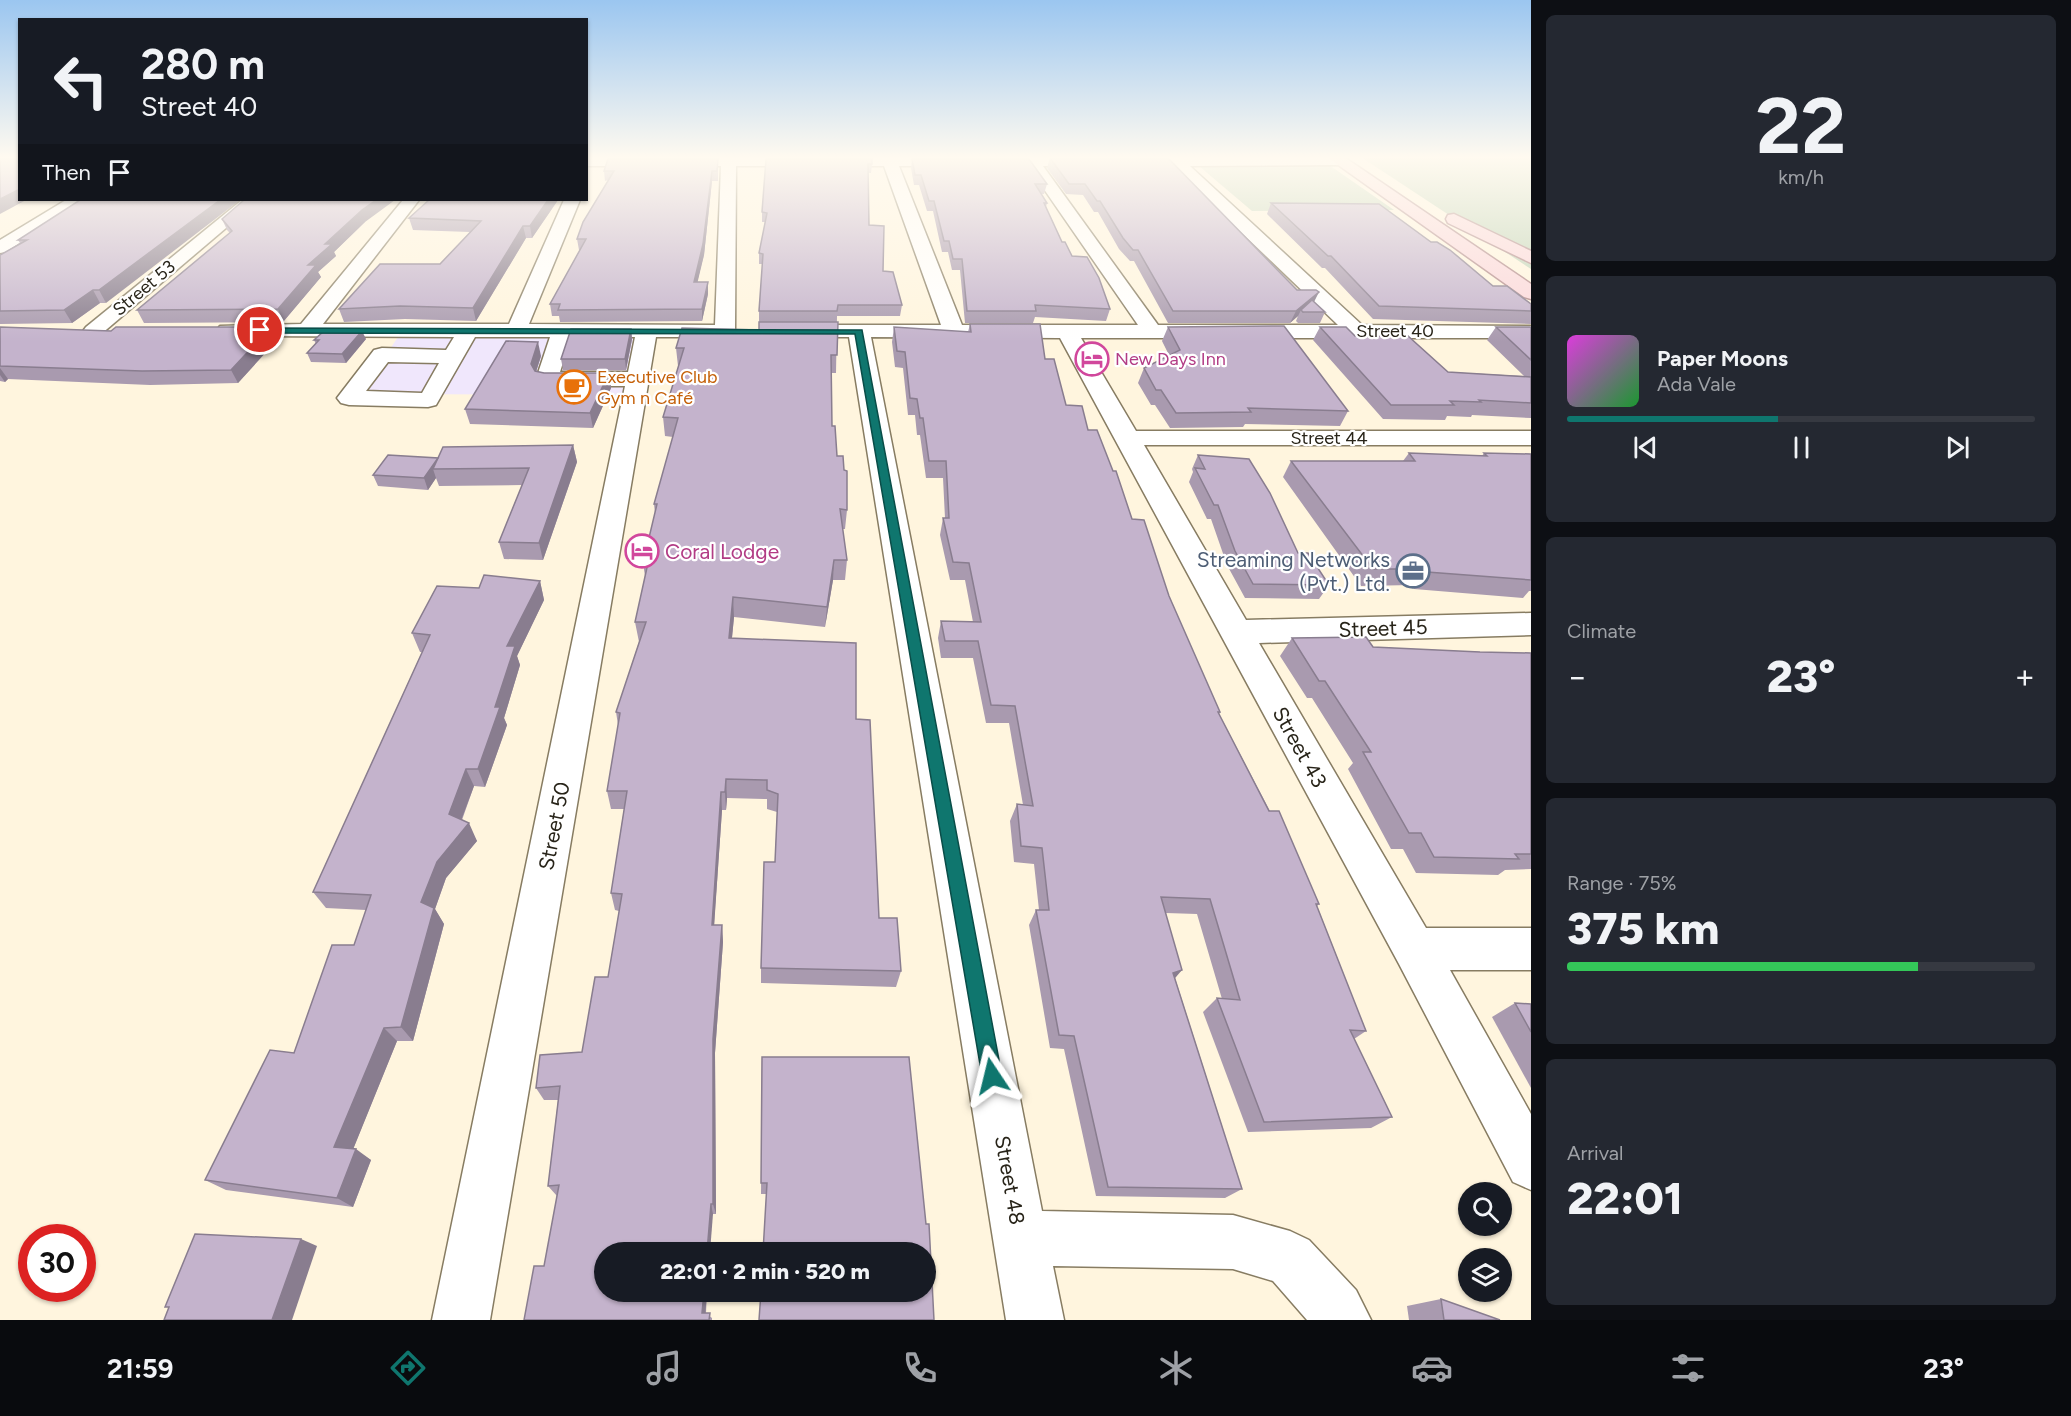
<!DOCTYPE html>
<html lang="en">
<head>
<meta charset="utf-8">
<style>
	body { margin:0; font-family:Figtree,sans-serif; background:#242831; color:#f1f3f6; height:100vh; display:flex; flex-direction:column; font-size:22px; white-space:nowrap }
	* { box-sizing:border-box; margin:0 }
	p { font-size:20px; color:#9ea1a6 }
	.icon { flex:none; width:33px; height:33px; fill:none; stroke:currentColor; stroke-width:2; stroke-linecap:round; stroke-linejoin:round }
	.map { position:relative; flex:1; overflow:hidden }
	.side { display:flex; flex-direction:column; gap:15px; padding:15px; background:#0d0f14; width:540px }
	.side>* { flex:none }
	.hud { position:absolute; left:18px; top:18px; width:570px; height:183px; border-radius:0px; box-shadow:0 2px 4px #0004; background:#171b24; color:#f1f3f6; overflow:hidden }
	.buttons { position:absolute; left:1458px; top:1182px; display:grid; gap:12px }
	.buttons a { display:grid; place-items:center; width:54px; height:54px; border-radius:50%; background:#171b24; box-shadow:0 2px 4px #0004; font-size:30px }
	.speed { position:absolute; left:18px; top:1224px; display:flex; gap:12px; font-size:30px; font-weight:700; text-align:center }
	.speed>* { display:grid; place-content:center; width:78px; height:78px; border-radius:50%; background:#171b24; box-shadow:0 2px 4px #0004; line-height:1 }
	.speed .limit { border:9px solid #d22; background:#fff; color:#111 }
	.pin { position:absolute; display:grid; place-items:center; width:51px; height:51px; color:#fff; margin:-26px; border:3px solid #fff; border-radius:50%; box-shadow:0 2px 6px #0007 }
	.me { position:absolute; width:66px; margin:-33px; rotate:350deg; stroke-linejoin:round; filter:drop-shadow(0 0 4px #0008) }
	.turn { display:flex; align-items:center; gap:21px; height:126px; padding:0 24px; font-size:27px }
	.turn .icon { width:78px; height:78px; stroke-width:2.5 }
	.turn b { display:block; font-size:42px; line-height:51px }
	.then { display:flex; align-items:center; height:57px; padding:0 24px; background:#0003; gap:12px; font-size:22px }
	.big { font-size:45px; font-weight:800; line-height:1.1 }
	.side .widget { flex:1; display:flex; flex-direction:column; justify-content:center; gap:9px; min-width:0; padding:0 21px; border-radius:9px; background:#242831 }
	.side .dial { align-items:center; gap:0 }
	.dial b { font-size:78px; line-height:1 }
	.song { display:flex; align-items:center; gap:18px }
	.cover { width:72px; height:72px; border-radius:9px; background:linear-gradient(135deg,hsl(300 70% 55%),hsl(130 70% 35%)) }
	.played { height:6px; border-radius:3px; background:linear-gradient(90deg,#0f766e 45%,#363941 45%) }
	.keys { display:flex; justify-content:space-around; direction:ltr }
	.heat { display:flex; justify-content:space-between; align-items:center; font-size:33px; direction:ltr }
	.charge { height:9px; border-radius:4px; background:linear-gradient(90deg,#34c759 75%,#363941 0) }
	.trip { position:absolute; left:594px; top:1242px; width:342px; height:60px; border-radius:30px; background:#171b24; box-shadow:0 2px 4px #0004; font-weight:800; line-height:60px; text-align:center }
	.dock { display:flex; height:96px; justify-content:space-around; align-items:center; background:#090b0e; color:#9ea1a6 }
	.dock .icon { width:42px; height:42px }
	.dock .on { color:#0f766e }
	.dock b { font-size:27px; color:#f1f3f6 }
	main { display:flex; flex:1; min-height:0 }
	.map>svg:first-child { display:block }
	.commercial { fill:#f0e7fc }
	.green { fill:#c2d5b9 }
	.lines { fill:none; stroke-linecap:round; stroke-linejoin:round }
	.minor-casing { stroke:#877c62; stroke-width:3 }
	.major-casing { stroke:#b08788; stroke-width:3 }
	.minor { fill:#fff; fill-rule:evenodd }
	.major { fill:#fbd7db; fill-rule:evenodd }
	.wall { fill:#a99aaf }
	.shaded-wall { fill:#897d8f }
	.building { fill:#c4b3cc; stroke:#897d8f; stroke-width:1.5 }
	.route { fill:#0f766e; stroke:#0a4d48; stroke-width:1.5 }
	.labels { text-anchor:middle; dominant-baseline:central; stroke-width:4.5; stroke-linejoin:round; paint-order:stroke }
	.far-street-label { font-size:18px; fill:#282419; stroke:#fff }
	.far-hotel-label { font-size:18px; fill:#b23c85; stroke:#fff; text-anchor:start }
	.far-food-label { font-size:18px; fill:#c56008; stroke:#fff; text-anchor:start }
	.hotel-label { font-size:21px; fill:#b23c85; stroke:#fff; text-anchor:start }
	.service-label { font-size:21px; fill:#4e5e75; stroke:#fff; text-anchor:end }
	.street-label { font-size:21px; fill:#282419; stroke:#fff }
</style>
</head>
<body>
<main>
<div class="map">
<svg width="1531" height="1320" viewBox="0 0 1531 1320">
	<rect width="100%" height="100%" fill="#fff5de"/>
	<path class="commercial" d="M400 334H638L627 395 360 394Z"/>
	<g class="green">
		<path d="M1361 157H1531V269Z"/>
		<path d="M1329 165 1394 210 1252 211 1199 166Z"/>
	</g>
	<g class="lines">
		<defs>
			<g id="minor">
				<path d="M1341 157 1346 161 1339 165 1190 166 1362 325 1531 326V338H1081L1136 431H1531V445H1144L1246 620 1531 613V635L1259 643 1426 928H1531V970H1450L1531 1114V1190L1513 1182 1399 964 1060 338 871 337 1042 1211 1233 1215 1290 1231 1309 1240 1356 1290 1371 1320H1307L1273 1281 1233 1269 1053 1266 1064 1320H1006L849 337H794L787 335 784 331 787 327 794 325H941L884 166H736L735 331 732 335 725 337H656L490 1320H432L625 386H547L539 384 536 379 550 337H475L436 405 428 407 349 405 341 403 337 398 374 350 382 348 446 350 454 337 227 336 220 334 217 330 220 326 301 324 403 200H419L323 324H509L564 200H580L529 324 715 325 721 166H586V158ZM899 166H1028L1138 325H962ZM1043 166H1172L1338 325H1158ZM571 337H635L628 372H560ZM388 362 439 363 422 393 366 391Z"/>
				<path d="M66 200H84L6 252 0 253V240Z"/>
				<path d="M242 200H259L100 335 93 337 86 335 83 331 86 327Z"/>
			</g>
			<g id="major">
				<path d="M1327 157H1344L1531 284V299L1524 297Z"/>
				<path d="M1454 214 1531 251V263L1448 223 1446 219 1448 215Z"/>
			</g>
		</defs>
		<use href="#minor" class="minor-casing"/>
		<use href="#major" class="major-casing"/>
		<use href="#minor" class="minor"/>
		<use href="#major" class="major"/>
	</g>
	<g class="wall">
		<path d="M1050 158 1297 290 1314 302 1325 312 1320 323H1298L1296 321 1298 316 1290 323H1168L1134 261H1130L1119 249 1098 212H1094L1083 195 1066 194 1047 168Z"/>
		<path d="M718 159V181H712L704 255 697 282 708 294 702 321 560 322 559 316H552L550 304 580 250H579L577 239 608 180 605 181 604 171Z"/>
		<path d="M766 159 872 164 871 173H868L869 225 883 271 902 305 900 316H837L836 373H831L832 426 837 456 847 510 845 529H842L847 560 845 580H833L825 627 734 617 732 638 856 719 879 918 901 971 896 987 761 983V968L775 862 777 812 767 809V799L727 798 726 810H722L714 925H722L723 942 715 1053 716 1214H713L604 1292H707L706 1313 712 1318V1320H524L544 1266 557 1196 548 1186 558 1100H544L536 1088 582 1052 608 977 619 911 615 910 611 893 624 809H611L607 791 618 725 616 712 639 642 635 622 645 576 643 563 655 513 654 504 673 437 665 436 663 417 679 366H678L676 348 759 330V311L763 264H759V253L765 222H762V212Z"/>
		<path d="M912 159 1047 184 1044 194H1041L1047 203 1046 207 1062 242 1110 309 1106 321 1035 317 1033 323H965L960 270H952L948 252H942L933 211H927L919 185H914L911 168Z"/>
		<path d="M80 200 106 303H100L72 323 0 324V255L20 243 18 240Z"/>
		<path d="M429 200H558L532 238H526L476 321 405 319 344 322 339 309 440 264 470 232 413 230 409 218Z"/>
		<path d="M1271 203 1493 286 1531 304V324L1373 319 1325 268H1322L1267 214Z"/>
		<path d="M222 219 365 222 334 252 336 256 318 272 321 277 283 322 144 323 137 310 230 233 227 230Z"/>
		<path d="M970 324 1045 359 1066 405 1088 430 1132 519 1169 596 1220 712 1219 714 1319 904 1317 906 1366 1031 1354 1039 1392 1117 1371 1128 1248 1132 1203 1012 1217 998 1222 999 1197 914 1166 913 1175 978 1242 1189 1225 1198 1096 1196 1064 1049 1050 1048 1029 925 1036 910H1039L1034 864 1014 862 1010 821 1017 804 1023 805 1009 723H986L973 658H941L938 638 941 621 973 622 965 580H950L940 535 943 518H945L943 478H926L920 435H917L915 415H908L903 368 895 367 892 342 894 327 968 332Z"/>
		<path d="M0 327 111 331 271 327 277 340 238 383 150 385 8 379 5 382 0 381Z"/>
		<path d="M1168 327 1348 411 1340 426 1245 424 1243 427 1170 428 1155 405H1151L1138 383 1144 368 1169 355 1162 341Z"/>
		<path d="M1320 327 1355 336 1448 372 1524 376 1487 340 1496 327H1531V418L1472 415 1471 417 1447 416 1445 420 1383 419 1313 340Z"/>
		<path d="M631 329 632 339 626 370H563L561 359Z"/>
		<path d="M366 339 346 363 311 362 307 353 316 344 314 340Z"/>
		<path d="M541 356 536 372 544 373H609L611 388 593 428 470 424 465 409Z"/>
		<path d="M573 445 577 462 543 560 504 559 499 542 522 485 439 486 436 478 428 490 378 486 373 475 438 458Z"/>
		<path d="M1409 453 1482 456 1484 453 1531 454V591H1529L1523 598 1414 589 1412 585 1361 586 1283 477 1291 461H1403Z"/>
		<path d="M1198 455 1298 553 1329 585 1319 599 1245 598 1227 565 1211 519H1207L1189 482 1193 472 1192 469Z"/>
		<path d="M540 581 544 600 517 656 520 665 504 718 507 725 485 787 474 786 462 820 477 841 446 878 435 909 444 924 413 1041H397L353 1149 371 1160 353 1207 226 1190 205 1180 294 1053 354 945 366 910 326 908 313 892 422 652H420L412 633 479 588Z"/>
		<path d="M1292 638 1373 647 1480 652 1531 653V869L1505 870 1498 875 1416 873 1403 849H1391L1348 769 1353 763 1312 698H1307L1280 656Z"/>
		<path d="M1515 1003 1531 1004V1088L1492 1017Z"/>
		<path d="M762 1057H909L766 1194H761Z"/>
		<path d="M1441 1299 1500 1320H1409L1407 1306Z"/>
	</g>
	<g class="shaded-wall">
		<path d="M712 171V181L704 255 695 293 694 282Z"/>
		<path d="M20 189V200H26L0 214V199Z"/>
		<path d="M220 200H240L106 303 99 290Z"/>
		<path d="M376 200H395L365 222 334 252 336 256 318 272 321 277 283 322 278 309 308 265 325 244 362 210Z"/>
		<path d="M548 200H558L532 238 530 226Z"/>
		<path d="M523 226 526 238 476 321 473 308Z"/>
		<path d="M708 282V294L702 321V309Z"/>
		<path d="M93 290 100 303 72 323 64 310Z"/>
		<path d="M1319 292 1313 304 1303 313 1301 310 1298 316 1290 323 1296 311Z"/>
		<path d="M271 327 277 340 238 383 231 370Z"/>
		<path d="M631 329 632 339 626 370 625 359Z"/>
		<path d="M362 331 366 339 346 363 342 354Z"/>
		<path d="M538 342 541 356 534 378 531 364Z"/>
		<path d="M0 368 8 379 5 382 0 375Z"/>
		<path d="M609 373 611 388 593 428 590 413Z"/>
		<path d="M573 445 577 462 543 560 539 543Z"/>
		<path d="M438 458 433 469 436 478 428 490 424 478Z"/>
		<path d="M834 560 833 580 825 627 827 607Z"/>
		<path d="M540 581 544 600 517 656 520 665 504 718 507 725 485 787 478 769 495 707 507 646Z"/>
		<path d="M733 597 734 617 730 657 729 638Z"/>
		<path d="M466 769 474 786 457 831 449 814Z"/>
		<path d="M726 779 727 798 726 810 725 792Z"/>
		<path d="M721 792 722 810 713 942 712 925Z"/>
		<path d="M469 823 477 841 446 878 435 909 444 924 413 1041 401 1027 421 902 437 862Z"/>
		<path d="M722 925 723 942 715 1053 716 1214 713 1204V1039Z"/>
		<path d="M1182 970 1170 984 1173 973Z"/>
		<path d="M384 1028 397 1041 350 1157 334 1147Z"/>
		<path d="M356 1149 371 1160 353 1207 337 1198Z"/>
		<path d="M711 1204 713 1214 710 1252H707Z"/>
		<path d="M301 1239 317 1246 292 1320H272Z"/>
		<path d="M704 1292H707L705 1318 702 1313Z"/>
	</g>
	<g class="building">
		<path d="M15 157H20V189L0 199V158H15Z"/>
		<path d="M1050 158H1168L1297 290H1316L1319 292 1296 311H1173L1138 250H1133L1123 238 1100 201H1097L1085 184H1069Z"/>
		<path d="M608 159H718L717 171H712L703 244 694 282H708L702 309 558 310 560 304H550L586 239H577L583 222 614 171H604Z"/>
		<path d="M766 159H872V164H868L869 225 884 226 883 271 893 272 902 305H838L837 311H759L763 254 759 253 767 213 762 212Z"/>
		<path d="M912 159H1029L1047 184H1035L1047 203H1044L1062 242H1065L1072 256 1087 257 1099 278 1110 309 1035 305 1036 311H967L962 259H953L949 241H944L934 201H929L921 175H915Z"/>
		<path d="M80 200H220L99 290H93L64 310 0 311V255L27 240H18Z"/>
		<path d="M244 200H376L362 210 325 244H332L308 265H316L278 309 137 310 232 231 222 219Z"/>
		<path d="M429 200H548L530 226H523L473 308 400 306 339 309 380 264H440L481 221 409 218Z"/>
		<path d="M1271 203 1379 204 1431 242H1437L1450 250 1493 286H1507L1531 304V311L1379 306 1331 256H1328Z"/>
		<path d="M1312 300 1325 312H1303L1301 310Z"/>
		<path d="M759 322H838L837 355H831L832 426H835L837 456H843L844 470 847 471V510L840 509 847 560H834L827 607 733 597 729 638 856 643V719L870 720 879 918H897L901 971 761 968 764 862H775L778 794 767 790V780L726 779 725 792H721L712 925H722L713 1039V1204H711L707 1252H604V1292H704L702 1313H710L709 1320H524L534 1266H544L559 1185 548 1186 560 1086 536 1088 540 1055 582 1052 595 977H608L622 894 611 893 627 791H607L620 713 616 712 646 622H635L648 563H643L657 504H654L678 418 663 417 684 348H676L682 328 759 330Z"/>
		<path d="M970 324H1040L1045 359H1054L1066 405 1082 406 1088 430H1097L1113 471H1116L1132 519 1144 520 1169 596 1220 712H1218L1269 811H1279L1319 904H1316L1366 1031 1350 1030 1392 1117 1264 1122 1217 998 1240 1000 1210 899 1161 897 1182 970 1173 973 1242 1189 1108 1187 1074 1036 1059 1035 1036 910H1049L1042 848 1021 846 1017 804 1033 806 1015 706 991 705 978 641H945L941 621 981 622 969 563 953 562 943 518H949L946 461H929L923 418H920L917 399 910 398 905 352 897 351 894 327 971 332Z"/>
		<path d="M1284 326 1348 411 1248 408 1251 412 1176 413 1161 390H1156L1144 368 1180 350 1168 327Z"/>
		<path d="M0 327 111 331 116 327H271L231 370 142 371 0 366Z"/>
		<path d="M1320 327H1346L1355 336H1408L1448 372 1531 377V403L1479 400 1481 402 1450 401 1454 405H1391Z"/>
		<path d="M1496 327H1531V360Z"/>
		<path d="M571 329H631L625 359H561Z"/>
		<path d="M324 331H362L342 354 307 353 319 340H314Z"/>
		<path d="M506 341 538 342 531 364 535 371 544 373H609L590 413 465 409Z"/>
		<path d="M573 445 539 543 499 542 529 468 433 469 443 447Z"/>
		<path d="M1409 453 1487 456 1484 453 1531 454V580L1427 572 1424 569H1373L1291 461H1415Z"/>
		<path d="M388 455 438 458 424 478 373 475Z"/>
		<path d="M1198 455 1249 459 1270 493 1298 553H1308L1329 585 1253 584 1235 551 1218 505H1214L1195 468 1205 469Z"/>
		<path d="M484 575 540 581 507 646H515L495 707H500L478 769H466L449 814 469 823 437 862 421 902 434 908 401 1027 384 1028 334 1147 356 1149 337 1198 205 1180 270 1050 294 1053 332 945H354L371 895 313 892 430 635 412 633 437 586 479 588Z"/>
		<path d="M1366 637 1373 647 1480 652 1531 653V854H1515L1519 859 1434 857 1421 833H1409L1363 752H1371L1325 681H1319L1292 638Z"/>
		<path d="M1515 1003 1531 1004V1032Z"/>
		<path d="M762 1057H909L926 1224H929L934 1320H759L761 1292H926V1252H763L767 1183H761Z"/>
		<path d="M195 1234 301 1239 272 1320H164L169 1307H165Z"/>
		<path d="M1441 1299 1500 1320H1444Z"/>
	</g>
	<linearGradient id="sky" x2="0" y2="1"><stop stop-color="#9bc6f0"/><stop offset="0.46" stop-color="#fffaf0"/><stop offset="1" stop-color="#fffaf0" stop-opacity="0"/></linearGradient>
	<rect width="1531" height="342" fill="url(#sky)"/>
	<path class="route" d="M257 328 862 330 1002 1076 999 1083 992 1086 985 1083 982 1076 855 334 260 333 257 332Z"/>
	<defs>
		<symbol id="hotel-ring" viewBox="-11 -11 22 22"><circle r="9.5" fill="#fff" stroke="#d1479c" stroke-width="1.5"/><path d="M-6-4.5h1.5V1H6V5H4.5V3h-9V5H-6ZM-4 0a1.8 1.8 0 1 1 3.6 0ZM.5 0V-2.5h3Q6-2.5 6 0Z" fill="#d1479c"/></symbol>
		<symbol id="cafe-ring" viewBox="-11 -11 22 22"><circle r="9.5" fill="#fff" stroke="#e8710a" stroke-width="1.5"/><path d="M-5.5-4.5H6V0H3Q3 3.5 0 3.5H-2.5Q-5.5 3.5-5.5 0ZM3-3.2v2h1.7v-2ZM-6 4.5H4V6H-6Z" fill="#e8710a"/></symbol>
		<symbol id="office-ring" viewBox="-11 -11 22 22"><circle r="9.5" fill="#fff" stroke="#5c6f8a" stroke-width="1.5"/><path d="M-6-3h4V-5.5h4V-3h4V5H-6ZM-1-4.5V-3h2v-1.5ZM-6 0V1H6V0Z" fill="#5c6f8a"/></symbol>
	</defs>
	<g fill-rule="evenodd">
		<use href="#hotel-ring" x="1073" y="340" width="38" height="38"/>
		<use href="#cafe-ring" x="555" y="368" width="38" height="38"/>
		<use href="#hotel-ring" x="623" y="532" width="38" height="38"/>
		<use href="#office-ring" x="1394" y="552" width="38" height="38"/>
	</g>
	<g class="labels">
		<g class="far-street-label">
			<text transform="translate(144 288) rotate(-40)">Street 53</text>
			<text x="1395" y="331">Street 40</text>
			<text x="1329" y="438">Street 44</text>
		</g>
		<g class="far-hotel-label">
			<text x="1115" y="359">New Days Inn</text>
		</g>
		<g class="far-food-label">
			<text x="597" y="377">Executive Club<tspan x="597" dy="21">Gym n Café</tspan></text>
		</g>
		<g class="hotel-label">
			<text x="665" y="551">Coral Lodge</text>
		</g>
		<g class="service-label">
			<text x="1390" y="559">Streaming Networks<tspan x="1390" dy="24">(Pvt.) Ltd.</tspan></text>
		</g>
		<g class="street-label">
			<text transform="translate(1383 628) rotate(-2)">Street 45</text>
			<text transform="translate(1300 747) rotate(61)">Street 43</text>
			<text transform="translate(554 826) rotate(-79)">Street 50</text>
			<text transform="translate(1010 1180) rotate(80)">Street 48</text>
		</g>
	</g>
</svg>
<div class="buttons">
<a><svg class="icon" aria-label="search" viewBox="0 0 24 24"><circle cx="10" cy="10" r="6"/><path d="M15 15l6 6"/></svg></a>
<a><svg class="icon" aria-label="layers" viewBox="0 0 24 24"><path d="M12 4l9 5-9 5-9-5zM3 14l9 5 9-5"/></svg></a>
</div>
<div class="speed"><div class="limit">30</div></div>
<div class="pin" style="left:260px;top:330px;background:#d93025"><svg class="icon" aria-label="arrive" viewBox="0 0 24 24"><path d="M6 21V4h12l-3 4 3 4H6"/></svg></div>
<svg class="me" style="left:992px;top:1076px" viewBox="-20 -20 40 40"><path d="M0-17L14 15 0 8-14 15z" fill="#0f766e" stroke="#fff" stroke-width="4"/></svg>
<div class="trip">22:01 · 2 min · 520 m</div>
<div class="hud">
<div class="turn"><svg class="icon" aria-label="left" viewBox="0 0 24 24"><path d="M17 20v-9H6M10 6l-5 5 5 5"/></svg><div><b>280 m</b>Street 40</div></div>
<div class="then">Then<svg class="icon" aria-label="arrive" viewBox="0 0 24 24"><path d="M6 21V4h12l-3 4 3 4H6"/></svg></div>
</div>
</div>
<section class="side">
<div class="widget dial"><b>22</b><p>km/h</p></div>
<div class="widget">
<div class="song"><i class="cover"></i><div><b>Paper Moons</b><p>Ada Vale</p></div></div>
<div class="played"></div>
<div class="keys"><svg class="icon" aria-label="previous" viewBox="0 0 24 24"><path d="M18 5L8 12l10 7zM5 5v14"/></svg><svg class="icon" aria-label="pause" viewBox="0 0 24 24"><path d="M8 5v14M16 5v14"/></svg><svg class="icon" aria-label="next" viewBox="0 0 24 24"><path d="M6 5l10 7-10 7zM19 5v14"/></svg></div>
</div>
<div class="widget"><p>Climate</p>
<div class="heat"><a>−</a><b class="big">23°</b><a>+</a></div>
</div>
<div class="widget"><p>Range · 75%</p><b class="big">375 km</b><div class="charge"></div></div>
<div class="widget"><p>Arrival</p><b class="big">22:01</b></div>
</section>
</main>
<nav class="dock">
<b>21:59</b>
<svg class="icon on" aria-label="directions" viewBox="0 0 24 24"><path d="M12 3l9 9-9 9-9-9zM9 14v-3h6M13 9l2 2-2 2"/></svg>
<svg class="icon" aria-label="music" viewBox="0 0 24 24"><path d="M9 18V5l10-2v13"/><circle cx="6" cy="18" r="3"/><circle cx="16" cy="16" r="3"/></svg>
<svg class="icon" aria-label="phone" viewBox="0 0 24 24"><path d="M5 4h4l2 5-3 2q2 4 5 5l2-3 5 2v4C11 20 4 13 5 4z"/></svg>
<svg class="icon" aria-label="climate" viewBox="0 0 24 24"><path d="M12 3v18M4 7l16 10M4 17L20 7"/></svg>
<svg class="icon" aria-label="car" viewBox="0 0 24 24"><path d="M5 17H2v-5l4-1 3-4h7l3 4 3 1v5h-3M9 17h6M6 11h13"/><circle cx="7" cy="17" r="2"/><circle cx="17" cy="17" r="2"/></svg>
<svg class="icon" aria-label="filters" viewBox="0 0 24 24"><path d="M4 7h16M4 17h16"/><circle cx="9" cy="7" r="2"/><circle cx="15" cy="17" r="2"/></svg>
<b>23°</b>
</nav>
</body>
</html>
